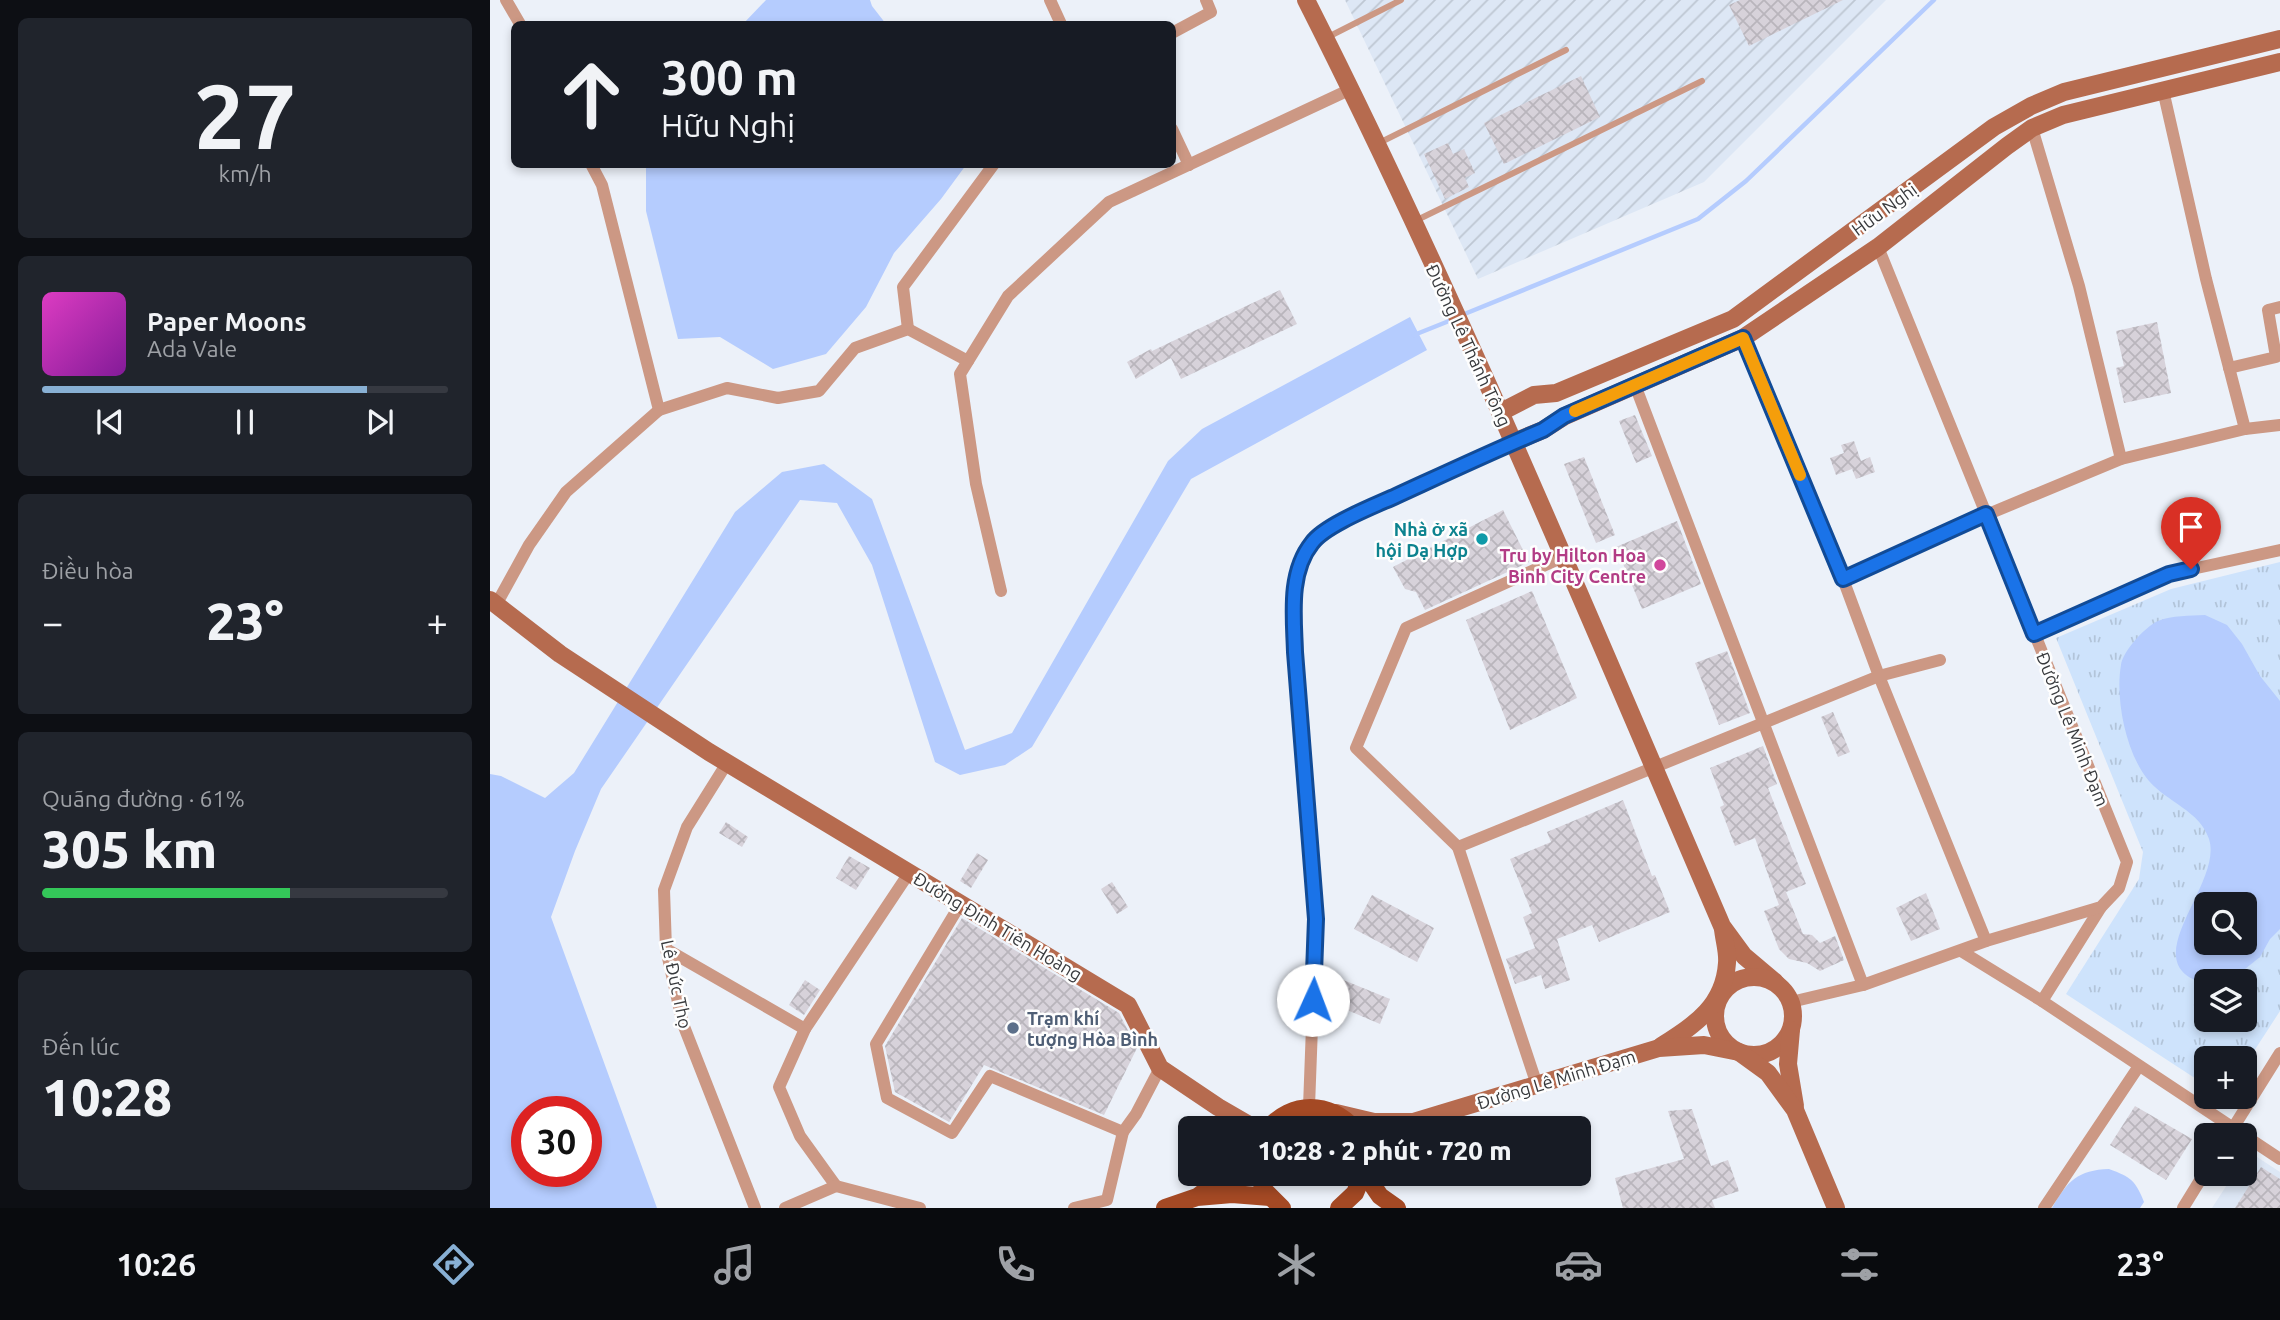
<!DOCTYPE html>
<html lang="vi">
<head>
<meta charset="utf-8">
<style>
	body { margin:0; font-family:Ubuntu,sans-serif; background:#20242c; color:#f1f3f6; height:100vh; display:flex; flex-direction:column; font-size:26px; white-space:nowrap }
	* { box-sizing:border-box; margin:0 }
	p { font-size:23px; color:#9ea1a6 }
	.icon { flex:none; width:38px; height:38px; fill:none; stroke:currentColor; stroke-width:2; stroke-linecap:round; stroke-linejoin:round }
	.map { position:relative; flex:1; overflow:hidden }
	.side { display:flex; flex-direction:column; gap:18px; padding:18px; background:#0d0f14; width:490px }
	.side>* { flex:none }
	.top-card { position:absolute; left:21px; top:21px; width:665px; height:147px; border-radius:10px; box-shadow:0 4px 10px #0003; background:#171b24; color:#f1f3f6; overflow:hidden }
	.buttons { position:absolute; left:1704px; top:892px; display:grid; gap:14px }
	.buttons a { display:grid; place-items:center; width:63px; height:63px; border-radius:10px; background:#171b24; box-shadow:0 4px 10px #0003; font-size:35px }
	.speed { position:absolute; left:21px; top:1096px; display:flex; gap:14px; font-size:35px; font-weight:700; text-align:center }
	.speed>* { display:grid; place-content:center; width:91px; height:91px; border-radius:50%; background:#171b24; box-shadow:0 4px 10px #0003; line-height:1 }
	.speed .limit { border:10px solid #d22; background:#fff; color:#111 }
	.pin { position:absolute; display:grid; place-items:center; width:60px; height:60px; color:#fff; margin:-72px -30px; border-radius:50% 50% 50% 0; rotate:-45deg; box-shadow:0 0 7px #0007 }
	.pin .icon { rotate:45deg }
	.me { position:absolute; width:77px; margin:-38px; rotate:2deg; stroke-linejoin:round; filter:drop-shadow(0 0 5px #0008) }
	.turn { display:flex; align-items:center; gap:24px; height:147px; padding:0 35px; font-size:32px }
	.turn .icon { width:91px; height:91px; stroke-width:2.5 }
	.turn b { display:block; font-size:49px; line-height:60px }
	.big { font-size:52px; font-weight:800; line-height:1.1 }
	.side .card { flex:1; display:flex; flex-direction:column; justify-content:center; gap:10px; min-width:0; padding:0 24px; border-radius:10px; background:#20242c }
	.side .dial { align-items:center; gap:0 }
	.dial b { font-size:91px; line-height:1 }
	.song { display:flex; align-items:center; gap:21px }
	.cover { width:84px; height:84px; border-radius:10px; background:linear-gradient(135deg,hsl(310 70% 55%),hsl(290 70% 35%)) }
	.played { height:7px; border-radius:4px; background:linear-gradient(90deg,#88b0d4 80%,#363941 80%) }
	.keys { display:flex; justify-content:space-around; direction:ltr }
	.heat { display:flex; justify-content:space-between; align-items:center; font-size:38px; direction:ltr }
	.charge { height:10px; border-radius:5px; background:linear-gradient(90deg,#34c759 61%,#363941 0) }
	.trip { position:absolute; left:688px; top:1116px; width:413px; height:70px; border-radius:10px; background:#171b24; box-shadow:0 4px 10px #0003; font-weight:800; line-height:70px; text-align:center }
	.dock { display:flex; height:112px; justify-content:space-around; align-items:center; background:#090b0e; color:#9ea1a6 }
	.dock .icon { width:49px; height:49px }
	.dock .selected { color:#88b0d4 }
	.dock b { font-size:32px; color:#f1f3f6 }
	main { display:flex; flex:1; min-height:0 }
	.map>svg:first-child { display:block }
	.industrial { fill:url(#industrial-furrows) }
	.built { fill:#dde7f5 }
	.grass { fill:url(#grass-tufts); fill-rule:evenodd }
	.water { fill:#b5ccfe; fill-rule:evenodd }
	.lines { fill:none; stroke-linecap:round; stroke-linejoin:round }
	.stream { stroke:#b5ccfe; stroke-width:4.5 }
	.building { fill:url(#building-cross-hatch) }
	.lane { stroke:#cc9884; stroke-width:6 }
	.street { stroke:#cc9884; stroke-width:12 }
	.secondary { stroke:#b66b4f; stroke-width:18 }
	.primary { stroke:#a44924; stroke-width:18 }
	.route-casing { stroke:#114b97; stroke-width:18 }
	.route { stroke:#1a73e8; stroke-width:12 }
	.slow { stroke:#f59e0b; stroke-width:12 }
	.culture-dot { fill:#0f9aa8; stroke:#fefefe; stroke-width:2.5 }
	.hotel-dot { fill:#d1479c; stroke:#fefefe; stroke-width:2.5 }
	.service-dot { fill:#5c6f8a; stroke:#fefefe; stroke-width:2.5 }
	.labels { text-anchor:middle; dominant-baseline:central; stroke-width:5; stroke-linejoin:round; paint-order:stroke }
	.street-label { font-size:18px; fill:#383a3d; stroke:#fefefe }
	.culture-label { font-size:18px; font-weight:bold; fill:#0d838f; stroke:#fefefe; text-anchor:end }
	.hotel-label { font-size:18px; font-weight:bold; fill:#b23c85; stroke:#fefefe; text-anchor:end }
	.service-label { font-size:18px; font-weight:bold; fill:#4e5e75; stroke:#fefefe; text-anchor:start }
</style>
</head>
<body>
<main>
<section class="side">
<div class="card dial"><b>27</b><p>km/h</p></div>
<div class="card">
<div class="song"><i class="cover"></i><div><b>Paper Moons</b><p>Ada Vale</p></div></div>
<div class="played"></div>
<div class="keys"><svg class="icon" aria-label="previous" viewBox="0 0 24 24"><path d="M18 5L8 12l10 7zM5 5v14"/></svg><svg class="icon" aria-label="pause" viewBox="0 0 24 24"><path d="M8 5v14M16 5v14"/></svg><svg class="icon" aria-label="next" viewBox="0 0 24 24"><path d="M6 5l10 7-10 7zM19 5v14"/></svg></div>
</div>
<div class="card"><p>Điều hòa</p>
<div class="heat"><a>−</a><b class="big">23°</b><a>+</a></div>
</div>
<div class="card"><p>Quãng đường · 61%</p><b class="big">305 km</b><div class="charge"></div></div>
<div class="card"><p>Đến lúc</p><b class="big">10:28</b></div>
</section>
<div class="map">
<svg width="1790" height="1208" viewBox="0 0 1790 1208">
	<defs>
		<pattern id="industrial-furrows" width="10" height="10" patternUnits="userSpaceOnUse" patternTransform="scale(1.75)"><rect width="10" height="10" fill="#dde7f5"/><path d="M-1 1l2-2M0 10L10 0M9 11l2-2" fill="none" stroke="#bec7d3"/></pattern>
		<pattern id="grass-tufts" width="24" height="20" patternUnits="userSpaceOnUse" patternTransform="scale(1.75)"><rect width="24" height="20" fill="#cee3fc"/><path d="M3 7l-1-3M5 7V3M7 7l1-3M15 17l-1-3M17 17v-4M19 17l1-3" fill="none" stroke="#b2c4d9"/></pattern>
		<pattern id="building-cross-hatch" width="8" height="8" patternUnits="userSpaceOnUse" patternTransform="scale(1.75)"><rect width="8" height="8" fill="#d7d2da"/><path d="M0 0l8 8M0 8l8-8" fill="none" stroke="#b9b5bc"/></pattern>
	</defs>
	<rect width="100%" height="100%" fill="#ecf1f9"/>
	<path class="industrial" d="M855 0H1396L1214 182 988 279Z"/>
	<path class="built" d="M1767 1157 1790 1172V1208H1722L1744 1174H1755V1163Z"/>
	<path class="grass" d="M1790 562V1011L1755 1065V1059H1717V1086L1576 994 1649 879 1653 852 1566 638 1681 589ZM1717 905H1755V943H1717ZM1717 982H1755V1020H1717Z"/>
	<g class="water">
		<path d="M276 0H380L382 6 396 24H253Z"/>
		<path d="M156 165V164L476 165 451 199 404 253 376 307 336 354 283 369 230 337 188 339 156 211Z"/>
		<path d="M920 317 937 350 701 479 542 747 515 765 470 775 445 762 382 565 347 503 310 500 111 789 85 851 61 917 167 1208H0V774L11 776 55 798 84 773 245 512 292 472 334 464 382 499 475 750 522 733 678 461 712 429ZM37 1111H96V1171H37Z"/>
		<path d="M1715 615 1737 625 1752 644 1770 676 1790 701V929L1780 939 1770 957 1740 981 1717 982V984C1639 965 1734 885 1719 839 1710 811 1677 802 1659 781 1636 754 1625 699 1631 665 1633 651 1655 627 1668 621 1682 615 1700 616 1715 615ZM1717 905H1755V943H1717Z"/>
		<path d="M1619 1169C1641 1177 1645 1180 1654 1202L1650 1208H1562C1577 1181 1588 1170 1619 1169Z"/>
	</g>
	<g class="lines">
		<g class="stream">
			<path d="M972 315 1208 219 1256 181 1444 0"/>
			<path d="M924 335 964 319"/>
		</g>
	</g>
	<g class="building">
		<path d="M1250 0H1353L1259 46 1239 5Z"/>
		<path d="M1091 76 1110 117 1014 164 994 123Z"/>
		<path d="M958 143 963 154 974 149 985 173 975 178 979 187 955 199 934 154Z"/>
		<path d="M790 290 807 324 691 379 681 358 646 379 637 362 661 349 662 351Z"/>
		<path d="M1667 322 1681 393 1634 403 1626 368 1634 366 1626 331Z"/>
		<path d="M1145 415 1162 456 1146 463 1129 421Z"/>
		<path d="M1364 441 1371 461 1380 457 1385 472 1366 479 1362 469 1346 475 1340 458 1354 453 1351 445Z"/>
		<path d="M1094 457 1125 535 1106 543 1074 464Z"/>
		<path d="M1013 510 1039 562 935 610 926 592 915 589 903 567Z"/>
		<path d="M1187 521 1211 584 1152 609 1126 547Z"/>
		<path d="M1042 591 1087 698 1020 730 976 620Z"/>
		<path d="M1237 651 1260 713 1229 725 1205 663Z"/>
		<path d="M1343 712 1360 752 1348 757 1331 717Z"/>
		<path d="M1273 746 1287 784 1278 788 1316 884 1296 892 1313 934 1322 935 1330 943 1345 936 1354 960 1330 971 1317 963 1299 959 1289 949 1274 911 1289 905 1265 838 1245 846 1230 807 1234 805 1220 768Z"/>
		<path d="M1133 800 1162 876 1165 875 1180 912 1109 942 1102 925 1067 939 1080 980 1055 989 1051 975 1025 984 1016 959 1045 948 1033 917 1042 913 1020 859 1061 842 1057 832Z"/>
		<path d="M236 822 258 837 252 847 229 833Z"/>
		<path d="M487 853 498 860 481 888 470 881Z"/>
		<path d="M359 856 380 868 366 890 346 878Z"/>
		<path d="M622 882 638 907 627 914 611 889Z"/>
		<path d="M1436 893 1450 929 1421 941 1406 908Z"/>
		<path d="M882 895 944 928 927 962 864 929Z"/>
		<path d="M472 918 629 1013 647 1048 614 1115 494 1065 459 1122 405 1092 395 1046Z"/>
		<path d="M846 977 900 999 890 1024 836 1001Z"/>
		<path d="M315 980 330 990 314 1015 299 1005Z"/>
		<path d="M1645 1106 1702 1139 1676 1180 1620 1145Z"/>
		<path d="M1202 1109 1221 1166 1238 1160 1249 1191 1222 1200 1225 1208H1133L1125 1178 1194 1159 1178 1111Z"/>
		<path d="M1771 1167 1790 1179V1208H1745Z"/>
	</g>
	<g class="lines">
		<g class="lane">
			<path d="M838 37 911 0"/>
			<path d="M889 143 1076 50"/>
			<path d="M925 221 1212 81"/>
		</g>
		<g class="street">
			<path d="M16 0 30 24"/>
			<path d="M560 0 571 24"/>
			<path d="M682 33 721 12 716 0"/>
			<path d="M1673 90 1716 279 1755 429"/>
			<path d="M1542 128 1589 286 1631 459"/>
			<path d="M682 129 699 165"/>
			<path d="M418 329 413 287 504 164"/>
			<path d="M1253 338 1353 579 1389 676 1496 941"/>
			<path d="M1739 368 1786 357 1778 310 1790 307"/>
			<path d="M1145 385 1373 985"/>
			<path d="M169 410 237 388 288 398 329 391 365 348 418 329 478 361"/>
			<path d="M1073 557 916 628 866 748 968 847 1389 676 1450 660"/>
			<path d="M1353 579 1496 515 1631 459 1755 429 1790 425"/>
			<path d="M511 591 486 484 470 374 518 296 619 202 861 89"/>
			<path d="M6 605 39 545 76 492 169 410 112 185 101 164"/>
			<path d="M1544 634 1679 574 1790 550"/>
			<path d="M237 763 197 827 174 890 176 949 193 1024 265 1208"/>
			<path d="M968 847 1047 1085"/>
			<path d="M471 903 386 1044 397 1098 462 1133 500 1076 633 1132 646 1114 670 1068"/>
			<path d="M176 949 315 1029 419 873"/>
			<path d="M1471 951 1552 1001 1790 1159"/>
			<path d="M1552 1001 1611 907"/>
			<path d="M1301 1002 1373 985 1496 941 1611 907 1629 888 1637 862 1388 247"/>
			<path d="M315 1029 289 1087 310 1136 346 1186"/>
			<path d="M819 1107 826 919 803 613C805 590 806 560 822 542 837 525 877 509 897 500 939 481 982 461 1024 442"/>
			<path d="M1738 1136 1790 1053"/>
			<path d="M295 1208 346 1186 430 1208"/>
			<path d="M584 1208 617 1200 633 1132"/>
			<path d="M1554 1208 1649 1066"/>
			<path d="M1693 1208 1717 1169"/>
		</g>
		<g class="secondary">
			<path d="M816 0C969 302 1098 615 1232 926L1254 956 1285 982"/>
			<path d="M1011 412 1044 395 1066 393 1243 319 1504 127 1541 106 1574 92 1790 39"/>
			<path d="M1024 442 1053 430 1075 416 1253 338 1388 247 1517 146 1542 128 1573 115 1790 62"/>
			<path d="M0 600 70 654 219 752 638 1005 670 1068 728 1107 766 1129"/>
			<circle cx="1264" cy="1016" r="39"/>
			<path d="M1301 1030 1298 1064 1305 1106"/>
			<path d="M1170 1047C1204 1025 1234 1007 1237 963 1238 952 1234 940 1233 929"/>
			<path d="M846 1113 884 1122H923L1169 1048 1214 1045 1249 1052 1278 1073 1305 1110 1346 1208"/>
		</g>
		<g class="primary">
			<path d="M778 1129C801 1101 840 1101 864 1129"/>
			<path d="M768 1174 775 1191 792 1208"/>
			<path d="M875 1174 890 1196 907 1208"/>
			<path d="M710 1195 738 1174"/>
			<path d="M675 1208 707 1197 742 1194 780 1197"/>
			<path d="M849 1208 865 1193 873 1174"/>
		</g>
	</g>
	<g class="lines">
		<defs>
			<path id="route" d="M823 1000 826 919 805 652C804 617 798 573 822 543 835 525 884 506 906 496 954 474 1003 451 1053 430L1074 416 1253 338 1353 579 1496 514 1544 634 1679 574 1701 569"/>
		</defs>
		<use href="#route" class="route-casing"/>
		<use href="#route" class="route"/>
		<path class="slow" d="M1085 411 1253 338 1310 475"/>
	</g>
	<circle class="culture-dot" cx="992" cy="539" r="7"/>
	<circle class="hotel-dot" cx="1170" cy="565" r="7"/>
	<circle class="service-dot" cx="523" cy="1028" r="7"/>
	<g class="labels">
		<g class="street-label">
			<text transform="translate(1394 209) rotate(-36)">Hữu Nghị</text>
			<text transform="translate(979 345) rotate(65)">Đường Lê Thánh Tông</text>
			<text transform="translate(1583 729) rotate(68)">Đường Lê Minh Đạm</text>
			<text transform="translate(508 926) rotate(31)">Đường Đinh Tiên Hoàng</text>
			<text transform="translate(187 984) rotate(78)">Lê Đức Thọ</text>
			<text transform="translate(1066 1079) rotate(-17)">Đường Lê Minh Đạm</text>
		</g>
		<g class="culture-label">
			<text x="978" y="529">Nhà ở xã<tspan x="978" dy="21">hội Dạ Hợp</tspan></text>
		</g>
		<g class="hotel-label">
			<text x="1156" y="555">Tru by Hilton Hoa<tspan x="1156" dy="21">Binh City Centre</tspan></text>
		</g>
		<g class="service-label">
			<text x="537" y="1018">Trạm khí<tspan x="537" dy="21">tượng Hòa Bình</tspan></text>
		</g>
	</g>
</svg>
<div class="buttons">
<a><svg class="icon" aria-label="search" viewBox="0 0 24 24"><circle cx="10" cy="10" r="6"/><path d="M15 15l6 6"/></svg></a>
<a><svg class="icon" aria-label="layers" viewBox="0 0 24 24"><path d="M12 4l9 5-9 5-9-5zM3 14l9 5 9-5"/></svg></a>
<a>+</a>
<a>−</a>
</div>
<div class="speed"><div class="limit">30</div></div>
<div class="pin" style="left:1701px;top:569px;background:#d93025"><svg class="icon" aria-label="arrive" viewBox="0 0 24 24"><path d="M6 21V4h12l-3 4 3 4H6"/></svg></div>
<svg class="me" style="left:823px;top:1000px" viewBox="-20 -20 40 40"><circle r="19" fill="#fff"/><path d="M0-13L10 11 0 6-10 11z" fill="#1a73e8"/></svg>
<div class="trip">10:28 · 2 phút · 720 m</div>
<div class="top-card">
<div class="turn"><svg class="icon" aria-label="ahead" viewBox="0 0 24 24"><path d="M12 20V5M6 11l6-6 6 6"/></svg><div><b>300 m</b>Hữu Nghị</div></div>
</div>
</div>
</main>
<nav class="dock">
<b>10:26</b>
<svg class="icon selected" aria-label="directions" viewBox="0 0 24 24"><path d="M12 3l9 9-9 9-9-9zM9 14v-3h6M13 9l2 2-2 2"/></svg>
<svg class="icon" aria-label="music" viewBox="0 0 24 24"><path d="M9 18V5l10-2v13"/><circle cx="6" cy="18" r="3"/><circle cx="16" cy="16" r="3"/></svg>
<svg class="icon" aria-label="phone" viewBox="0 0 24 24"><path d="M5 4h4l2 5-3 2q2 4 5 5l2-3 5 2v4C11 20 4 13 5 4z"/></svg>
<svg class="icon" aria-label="climate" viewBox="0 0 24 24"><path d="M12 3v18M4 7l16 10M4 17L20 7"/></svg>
<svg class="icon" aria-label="car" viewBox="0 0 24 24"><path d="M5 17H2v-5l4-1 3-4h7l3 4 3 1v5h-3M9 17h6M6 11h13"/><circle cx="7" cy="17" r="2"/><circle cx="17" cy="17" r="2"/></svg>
<svg class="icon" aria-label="filters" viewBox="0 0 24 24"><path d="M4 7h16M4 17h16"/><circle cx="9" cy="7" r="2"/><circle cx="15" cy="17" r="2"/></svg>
<b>23°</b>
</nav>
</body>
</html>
